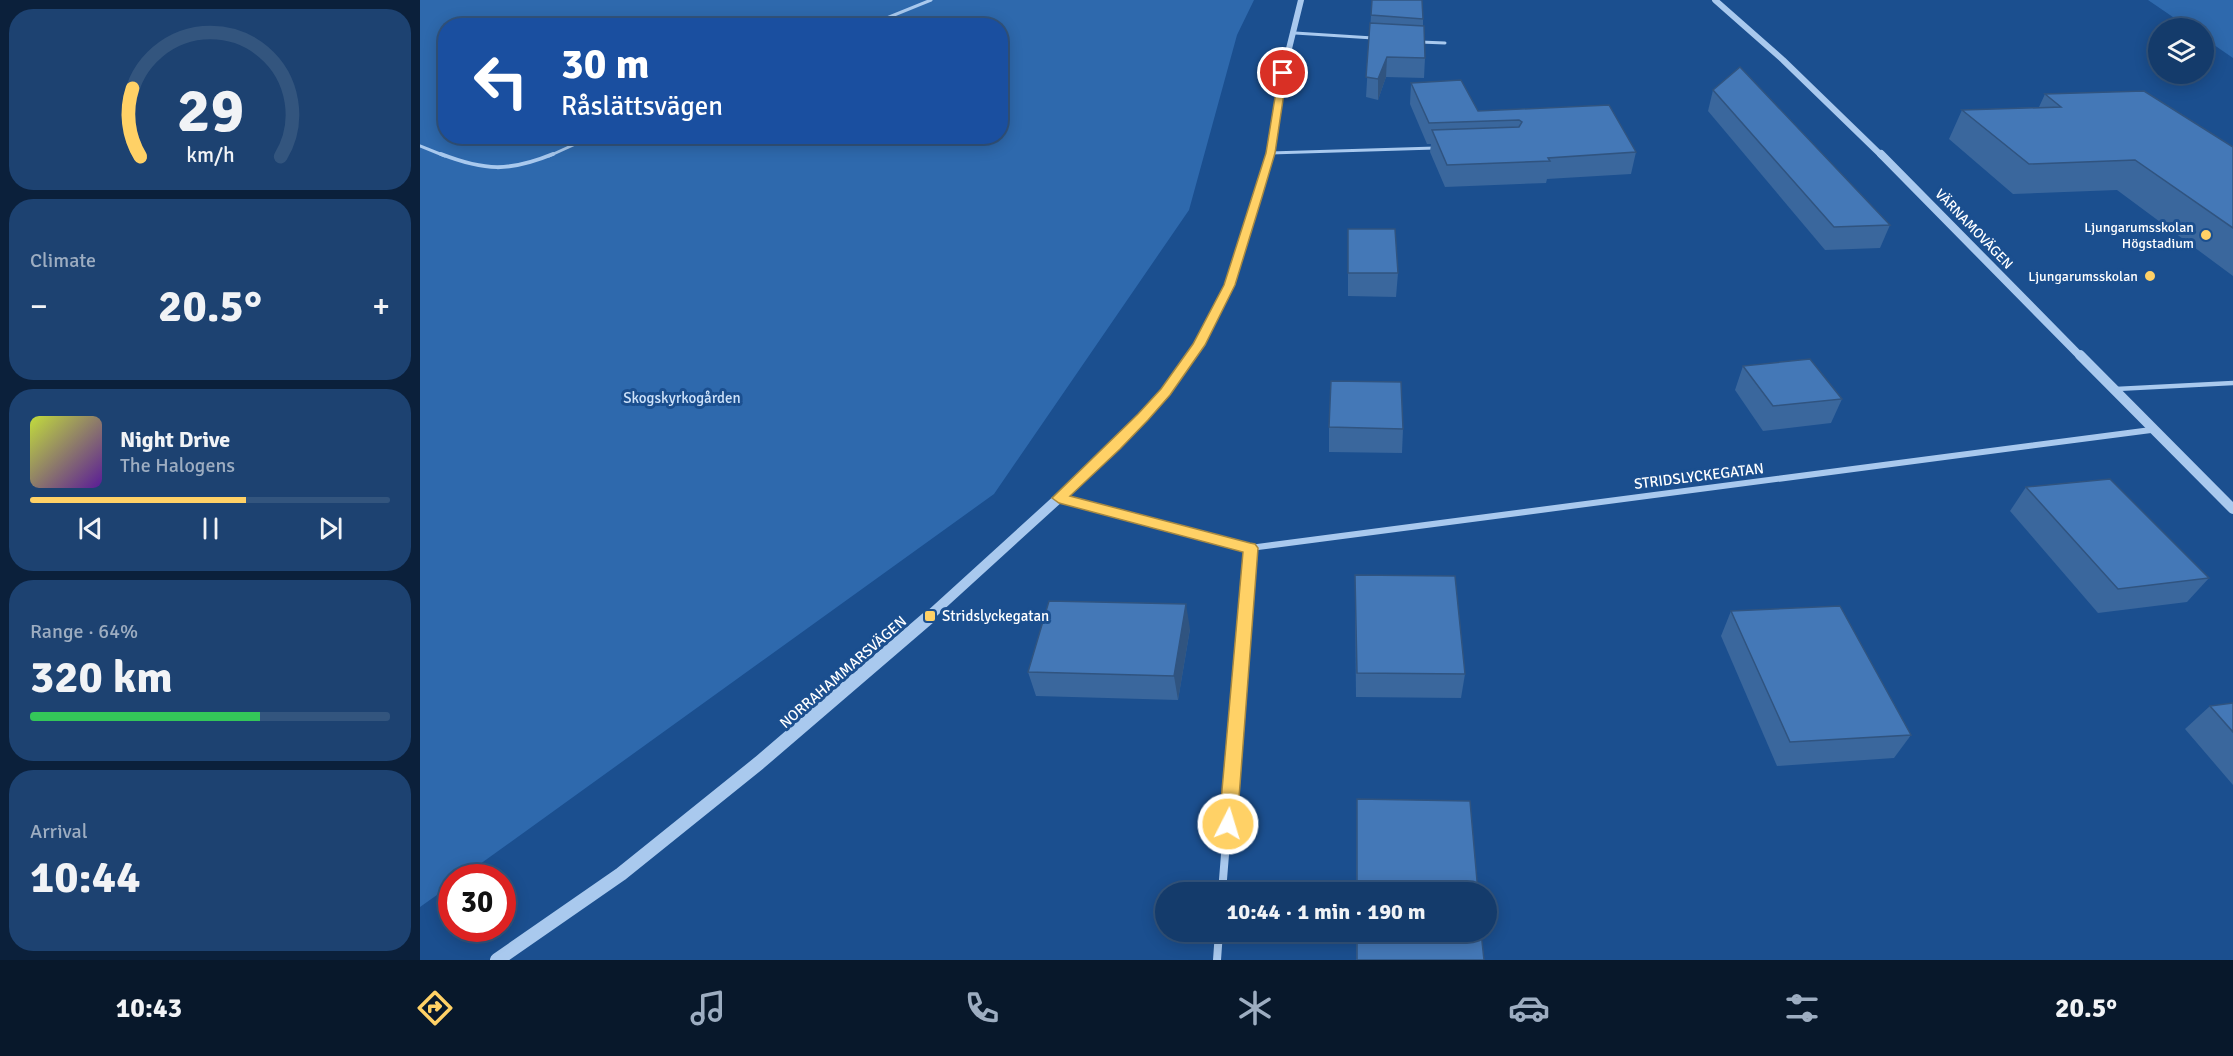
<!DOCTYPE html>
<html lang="en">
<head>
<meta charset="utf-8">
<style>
	body { margin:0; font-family:Signika,sans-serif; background:#1d4271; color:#f1f3f6; height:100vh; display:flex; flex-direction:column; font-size:22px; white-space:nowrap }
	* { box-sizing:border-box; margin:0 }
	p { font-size:20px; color:#9dadc1 }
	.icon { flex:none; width:33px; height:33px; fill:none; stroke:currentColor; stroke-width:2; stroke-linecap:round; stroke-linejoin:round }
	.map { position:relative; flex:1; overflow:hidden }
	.details { display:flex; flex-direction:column; gap:9px; padding:9px; background:#0b203b; width:420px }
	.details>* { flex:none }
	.guide { position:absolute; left:18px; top:18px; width:570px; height:126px; border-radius:24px; box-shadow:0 3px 15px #0003,0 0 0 2px #33557e; background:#1a4fa0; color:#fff; overflow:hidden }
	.fabs { position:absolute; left:1728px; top:18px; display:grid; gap:12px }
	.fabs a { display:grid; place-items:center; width:66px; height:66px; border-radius:50%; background:#143b6b; box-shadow:0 3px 15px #0003,0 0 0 2px #33557e; font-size:30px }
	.speed { position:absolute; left:18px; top:864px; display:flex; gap:12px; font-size:30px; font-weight:700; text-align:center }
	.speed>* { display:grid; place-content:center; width:78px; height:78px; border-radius:50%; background:#143b6b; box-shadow:0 3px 15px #0003,0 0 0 2px #33557e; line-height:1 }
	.speed .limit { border:9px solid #d22; background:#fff; color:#111 }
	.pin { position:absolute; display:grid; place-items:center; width:51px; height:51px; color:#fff; margin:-26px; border:3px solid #fff; border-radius:50%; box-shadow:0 2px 6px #0007 }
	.me { position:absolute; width:66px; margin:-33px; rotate:5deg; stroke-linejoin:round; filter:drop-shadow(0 0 4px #0008) }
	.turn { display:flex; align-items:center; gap:21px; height:126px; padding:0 24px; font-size:27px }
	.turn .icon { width:78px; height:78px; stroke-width:2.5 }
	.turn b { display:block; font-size:42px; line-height:51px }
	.big { font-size:45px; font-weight:800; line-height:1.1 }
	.details .tile { flex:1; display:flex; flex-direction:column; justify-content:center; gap:9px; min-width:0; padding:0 21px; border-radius:24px; background:#1d4271 }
	.details .dial { align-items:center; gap:0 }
	.dial svg { height:156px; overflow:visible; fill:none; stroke:#33557e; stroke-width:7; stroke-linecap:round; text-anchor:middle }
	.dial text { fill:#f1f3f6; stroke:none }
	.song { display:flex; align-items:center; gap:18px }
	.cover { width:72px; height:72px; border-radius:9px; background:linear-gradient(135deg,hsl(70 70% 55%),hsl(270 70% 35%)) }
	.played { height:6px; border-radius:3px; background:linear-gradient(90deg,#ffd166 60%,#33557e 60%) }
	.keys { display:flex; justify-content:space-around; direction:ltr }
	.heat { display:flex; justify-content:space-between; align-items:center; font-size:33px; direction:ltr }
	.charge { height:9px; border-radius:4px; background:linear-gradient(90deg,#34c759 64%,#33557e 0) }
	.trip { position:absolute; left:735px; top:882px; width:342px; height:60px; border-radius:30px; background:#143b6b; box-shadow:0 3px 15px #0003,0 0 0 2px #33557e; font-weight:800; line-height:60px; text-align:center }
	.menu { display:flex; height:96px; justify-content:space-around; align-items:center; background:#08182b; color:#9dadc1 }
	.menu .icon { width:42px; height:42px }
	.menu .selected { color:#ffd166 }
	.menu b { font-size:27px; color:#f1f3f6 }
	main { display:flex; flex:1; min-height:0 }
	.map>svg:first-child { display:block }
	.green { fill:#2e69ad; fill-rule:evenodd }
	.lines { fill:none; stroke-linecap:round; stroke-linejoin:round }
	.service-far2 { stroke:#a9c9ee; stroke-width:3 }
	.service-far1 { stroke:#a9c9ee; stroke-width:4 }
	.service { stroke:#a9c9ee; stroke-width:4.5 }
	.minor-far1 { stroke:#a9c9ee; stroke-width:6 }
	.minor { stroke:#a9c9ee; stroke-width:8 }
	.tertiary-far3 { stroke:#a9c9ee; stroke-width:6 }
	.tertiary-far2 { stroke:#a9c9ee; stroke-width:8 }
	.tertiary-far1 { stroke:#a9c9ee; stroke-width:10 }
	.tertiary { stroke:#a9c9ee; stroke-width:14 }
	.wall { fill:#3a679d }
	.shaded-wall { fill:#305480 }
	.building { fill:#4478b7; stroke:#305480; stroke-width:1.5 }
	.route { fill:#ffd166; stroke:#a68842; stroke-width:1.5 }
	.poi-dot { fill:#ffd166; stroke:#1b4f8f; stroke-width:2 }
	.labels { text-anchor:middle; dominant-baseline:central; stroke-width:6; stroke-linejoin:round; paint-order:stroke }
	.far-poi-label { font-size:14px; fill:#fff; stroke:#1b4f8f; text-anchor:end }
	.far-street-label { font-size:14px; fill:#fff; stroke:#1b4f8f }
	.park-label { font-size:15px; fill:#cfe3fa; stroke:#1b4f8f }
	.street-label { font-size:15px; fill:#fff; stroke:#1b4f8f }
	.poi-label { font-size:15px; fill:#fff; stroke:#1b4f8f; text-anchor:start }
</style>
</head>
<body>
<main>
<section class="details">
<div class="tile dial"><svg viewBox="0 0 100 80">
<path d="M14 69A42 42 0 1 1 86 69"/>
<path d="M14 69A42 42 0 0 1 10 34" stroke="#ffd166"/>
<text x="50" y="56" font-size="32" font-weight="700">29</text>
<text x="50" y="72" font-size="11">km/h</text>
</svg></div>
<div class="tile"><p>Climate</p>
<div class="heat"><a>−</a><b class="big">20.5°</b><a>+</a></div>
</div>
<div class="tile">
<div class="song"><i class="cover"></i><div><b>Night Drive</b><p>The Halogens</p></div></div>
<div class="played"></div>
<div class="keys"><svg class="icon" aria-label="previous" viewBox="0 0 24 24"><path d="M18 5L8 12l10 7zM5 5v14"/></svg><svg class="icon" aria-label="pause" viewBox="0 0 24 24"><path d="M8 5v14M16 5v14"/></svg><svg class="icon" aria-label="next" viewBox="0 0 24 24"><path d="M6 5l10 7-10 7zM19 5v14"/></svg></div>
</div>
<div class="tile"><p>Range · 64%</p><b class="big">320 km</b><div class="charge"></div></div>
<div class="tile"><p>Arrival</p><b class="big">10:44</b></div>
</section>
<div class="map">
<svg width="1813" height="960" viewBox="0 0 1813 960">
	<rect width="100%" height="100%" fill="#1b4f8f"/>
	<g class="green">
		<path d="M0 0H834L817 35 769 210 574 494 42 877 32 878 31 885 0 907ZM26 26H580V136H26Z"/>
		<path d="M1728 0H1813V58L1784 38V28H1769Z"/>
	</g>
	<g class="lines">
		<g class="service-far2">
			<path d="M447 26 511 0"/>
			<path d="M875 33 953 38"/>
			<path d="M1000 42 1025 43"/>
			<path d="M0 146 25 156"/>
			<path d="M850 153 1015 148"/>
			<path d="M129 156 173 136"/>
		</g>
		<path class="service-far1" d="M21 154C65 171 89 172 133 154"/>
		<path class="service" d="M1696 389 1813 383"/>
		<g class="minor-far1">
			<path d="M639 498 830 548 824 619"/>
			<path d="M830 548 1731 430"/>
		</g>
		<g class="minor">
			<path d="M802 892 824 618"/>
			<path d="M797 960 799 932"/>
		</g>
		<g class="tertiary-far3">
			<path d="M1295 0 1363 60 1462 156"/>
			<path d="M849 156 863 73 881 0"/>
		</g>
		<g class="tertiary-far2">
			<path d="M1461 154 1661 357"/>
			<path d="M770 357C813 298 828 222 850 154"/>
		</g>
		<g class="tertiary-far1">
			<path d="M1660 355 1813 509"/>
			<path d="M506 619 696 446 745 392 771 355"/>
		</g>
		<path class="tertiary" d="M77 960 201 874 339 763 508 618"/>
	</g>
	<g class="wall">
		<path d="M951 15 1003 19V26L1005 58 1004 78 966 77 958 100 946 97Z"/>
		<path d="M991 83 1058 111 1189 105 1216 152 1211 174 1127 179 1126 183 1025 187 1010 152 1011 144H1007L990 104Z"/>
		<path d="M1293 90 1470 225 1460 248 1405 250 1288 111Z"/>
		<path d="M1625 94 1813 147V276L1697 190 1593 194 1529 139 1542 110 1619 107Z"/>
		<path d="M928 229 978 273 976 297 928 296Z"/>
		<path d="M1323 366 1422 399 1411 423 1343 431 1315 390Z"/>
		<path d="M909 427 983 429 982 453 909 452Z"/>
		<path d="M1606 487 1789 578 1767 602 1678 613 1590 511Z"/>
		<path d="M935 575 1045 674 1041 698 936 697 935 600Z"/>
		<path d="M1311 611 1491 735 1474 758 1357 766 1301 636Z"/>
		<path d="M770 629 758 700 616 696 608 672Z"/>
		<path d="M1813 703V785L1765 729 1790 706Z"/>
		<path d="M937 799 1058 892H936Z"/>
		<path d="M936 932H1061L1064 960H936Z"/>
	</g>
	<g class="shaded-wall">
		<path d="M967 57 966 77 958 100V79Z"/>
		<path d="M766 604 770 629 758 700 754 676Z"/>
	</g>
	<g class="building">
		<path d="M952 0H1002L1003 19 951 15Z"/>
		<path d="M950 23 1004 26 1005 58 967 57 958 79 946 77Z"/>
		<path d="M1320 67 1470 225 1414 227 1293 90Z"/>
		<path d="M1041 80 1058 111 1189 105 1216 152 1128 158 1130 161 1027 165 1012 130 1099 127 1102 122 1099 120 1009 123 991 83Z"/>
		<path d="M1724 91 1813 147V228L1715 160 1609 164 1542 110 1641 107 1625 94Z"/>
		<path d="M928 229H975L978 273H928Z"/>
		<path d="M1390 359 1422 399 1353 406 1323 366Z"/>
		<path d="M911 381 981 382 983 429 909 427Z"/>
		<path d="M1690 479 1789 578 1698 589 1606 487Z"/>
		<path d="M935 575 1035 576 1045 674 937 673Z"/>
		<path d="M629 601 766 604 754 676 608 672Z"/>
		<path d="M1420 606 1491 735 1370 742 1311 611Z"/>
		<path d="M1813 703V732L1790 706Z"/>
		<path d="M937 799 1050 801 1058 892H937Z"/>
		<path d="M937 932H1061L1064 960H937Z"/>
	</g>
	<path class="route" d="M863 70 867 73 855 153 842 197 815 285 785 345 750 395 728 420 700 449 650 496 830 543 835 544 838 548 817 824 814 830 808 832 801 830 799 824 823 552 639 503 632 498 718 414 741 389 773 344 804 285 846 153 859 73Z"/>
	<g class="poi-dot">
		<circle cx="1786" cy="235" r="6"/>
		<circle cx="1730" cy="276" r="6"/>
		<rect x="504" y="610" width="12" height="12" rx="3"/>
	</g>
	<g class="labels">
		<g class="far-poi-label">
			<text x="1774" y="227">Ljungarumsskolan<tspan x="1774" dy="16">Högstadium</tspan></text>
			<text x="1718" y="276">Ljungarumsskolan</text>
		</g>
		<g class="far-street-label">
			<text transform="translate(1554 229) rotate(46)">VÄRNAMOVÄGEN</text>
		</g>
		<g class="park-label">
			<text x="262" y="398">Skogskyrkogården</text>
		</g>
		<g class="street-label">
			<text transform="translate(1279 476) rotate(-7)">STRIDSLYCKEGATAN</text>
			<text transform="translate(423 672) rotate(-41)">NORRAHAMMARSVÄGEN</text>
		</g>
		<g class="poi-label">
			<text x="522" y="616">Stridslyckegatan</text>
		</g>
	</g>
</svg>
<div class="fabs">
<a><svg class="icon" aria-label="layers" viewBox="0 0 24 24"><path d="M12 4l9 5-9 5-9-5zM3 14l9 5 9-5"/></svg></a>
</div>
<div class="speed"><div class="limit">30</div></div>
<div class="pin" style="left:863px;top:73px;background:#d93025"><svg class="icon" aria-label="arrive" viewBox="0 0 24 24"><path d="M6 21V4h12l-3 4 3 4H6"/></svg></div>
<svg class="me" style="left:808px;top:824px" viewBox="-20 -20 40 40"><circle r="17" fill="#ffd166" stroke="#fff" stroke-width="3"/><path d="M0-11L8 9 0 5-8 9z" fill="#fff"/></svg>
<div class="trip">10:44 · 1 min · 190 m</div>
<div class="guide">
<div class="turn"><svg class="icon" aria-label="left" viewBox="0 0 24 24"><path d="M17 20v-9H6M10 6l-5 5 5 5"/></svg><div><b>30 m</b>Råslättsvägen</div></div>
</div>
</div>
</main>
<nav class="menu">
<b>10:43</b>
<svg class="icon selected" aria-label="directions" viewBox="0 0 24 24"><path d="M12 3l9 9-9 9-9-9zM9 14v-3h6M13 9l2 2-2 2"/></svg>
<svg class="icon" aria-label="music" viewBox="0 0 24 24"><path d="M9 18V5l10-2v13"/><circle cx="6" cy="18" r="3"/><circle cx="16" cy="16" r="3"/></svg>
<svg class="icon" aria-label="phone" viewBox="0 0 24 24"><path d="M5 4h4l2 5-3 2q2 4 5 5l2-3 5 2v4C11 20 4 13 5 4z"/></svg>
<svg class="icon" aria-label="climate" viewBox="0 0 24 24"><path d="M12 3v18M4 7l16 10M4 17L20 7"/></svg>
<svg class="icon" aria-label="car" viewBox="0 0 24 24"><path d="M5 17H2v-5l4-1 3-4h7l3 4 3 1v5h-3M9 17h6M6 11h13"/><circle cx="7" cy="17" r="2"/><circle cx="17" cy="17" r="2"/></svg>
<svg class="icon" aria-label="filters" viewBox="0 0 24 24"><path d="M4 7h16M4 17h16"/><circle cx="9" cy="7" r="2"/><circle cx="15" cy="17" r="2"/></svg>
<b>20.5°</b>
</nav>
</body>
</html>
